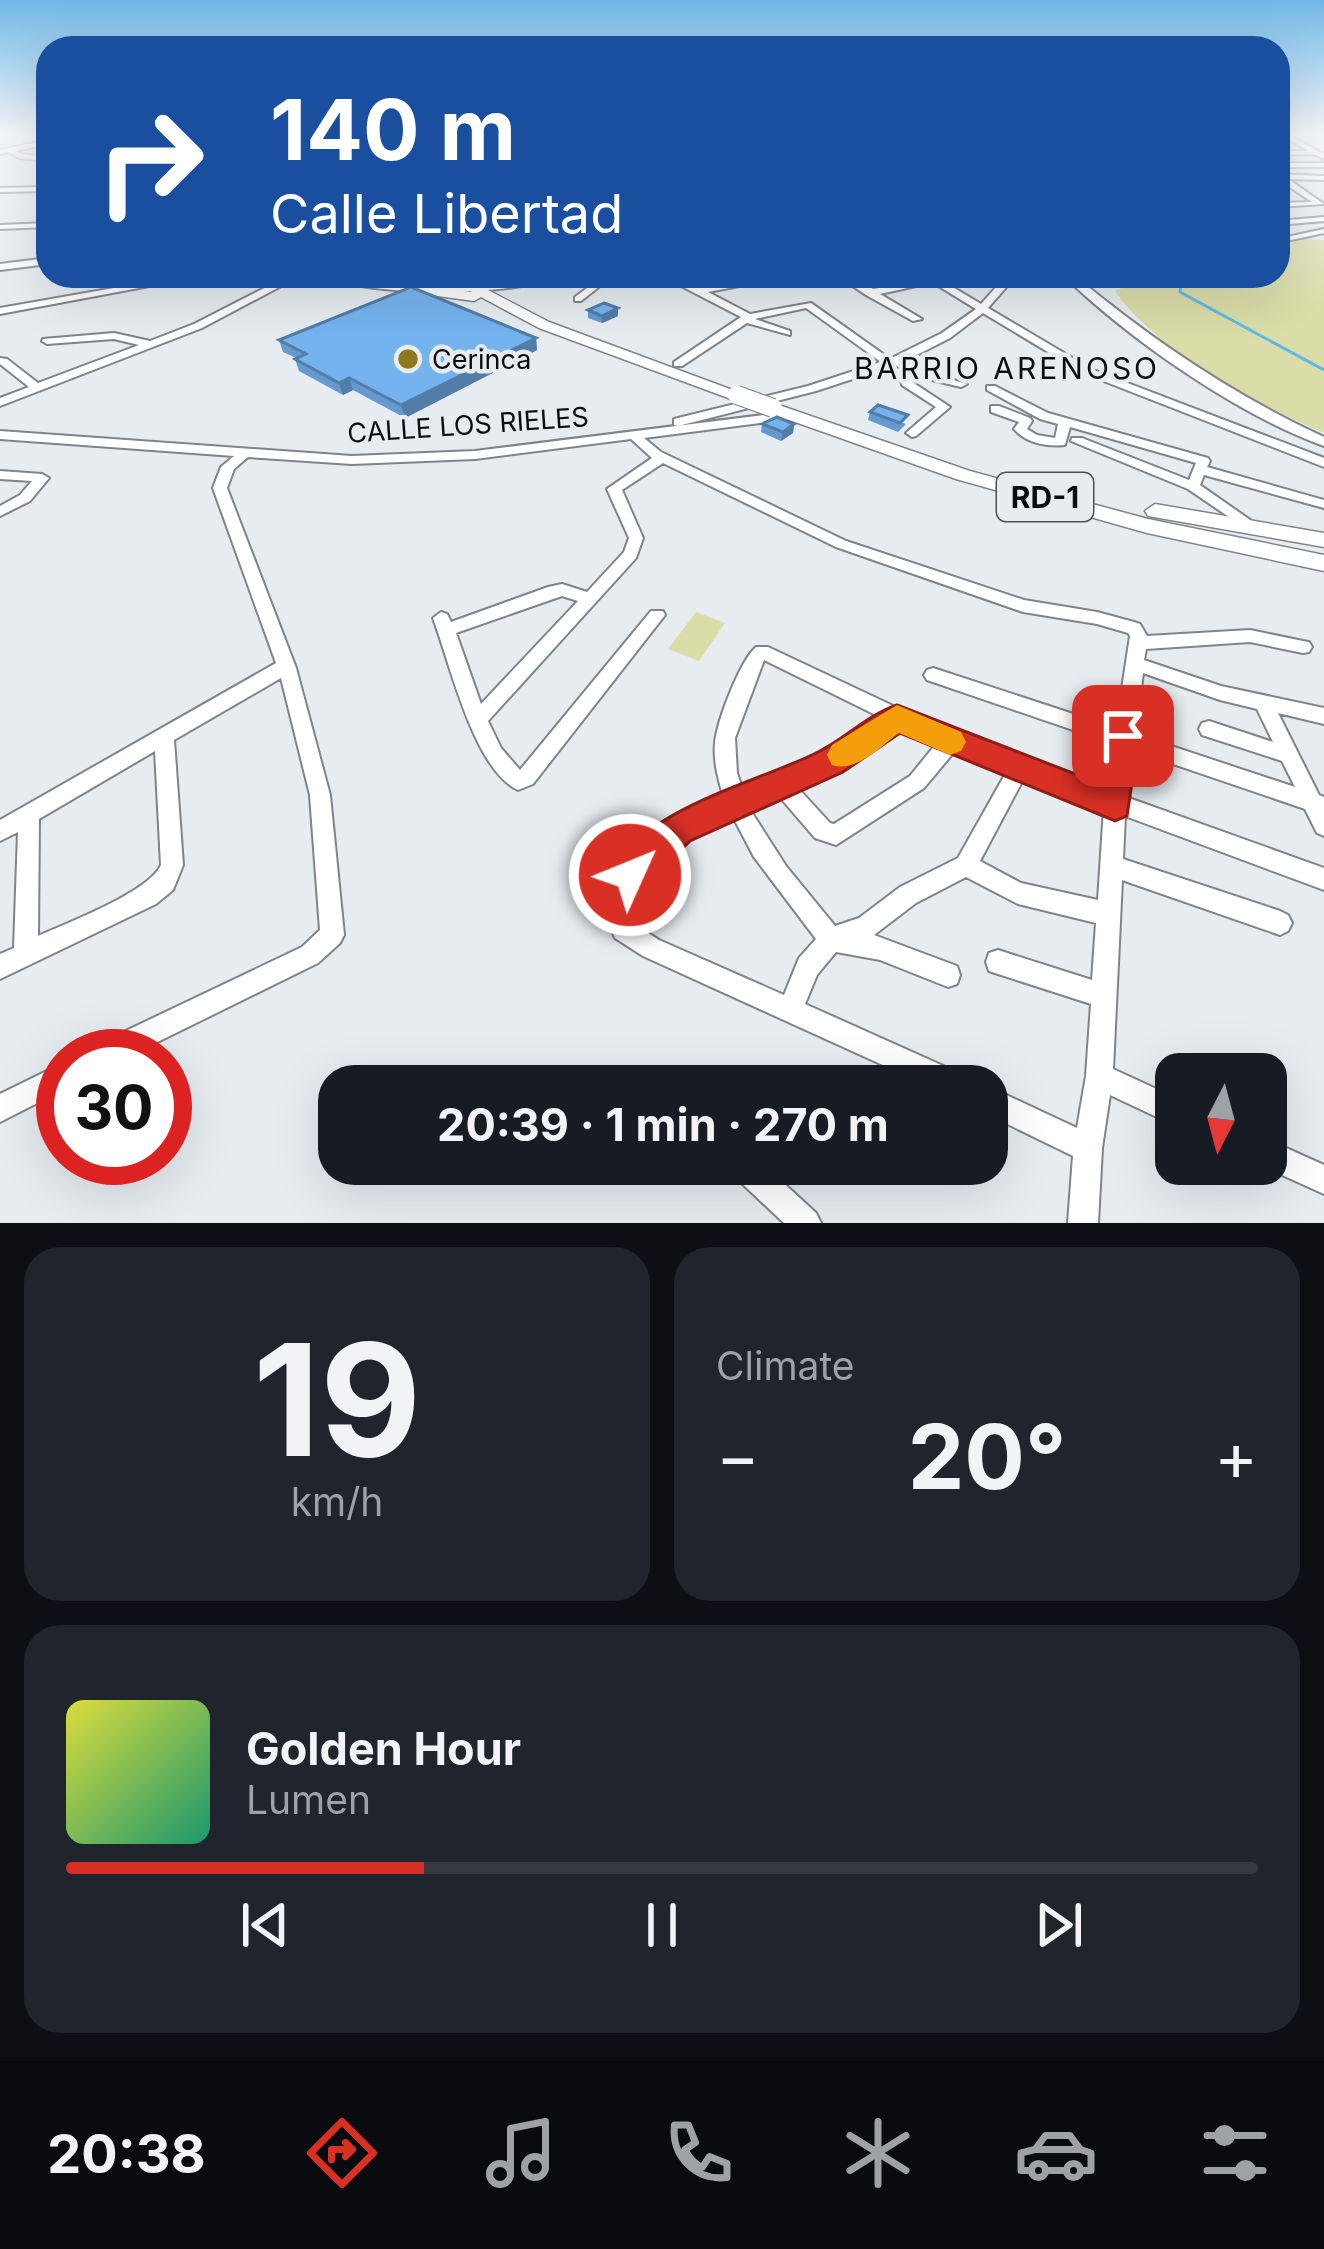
<!DOCTYPE html>
<html lang="en">
<head>
<meta charset="utf-8">
<style>
	body { margin:0; font-family:Inter,sans-serif; background:#20242c; color:#f1f3f6; height:100vh; display:flex; flex-direction:column; font-size:45px; white-space:nowrap }
	* { box-sizing:border-box; margin:0 }
	p { font-size:39px; color:#9ea1a6 }
	.icon { flex:none; width:66px; height:66px; fill:none; stroke:currentColor; stroke-width:2; stroke-linecap:round; stroke-linejoin:round }
	.map { position:relative; height:1223px; overflow:hidden }
	.sheet { display:flex; flex-direction:column; gap:24px; padding:24px; background:#0d0f14; flex:1 }
	.sheet>* { flex:none }
	.guide { position:absolute; left:36px; top:36px; width:1254px; height:252px; border-radius:36px; box-shadow:0 12px 48px #0002; background:#1a4fa0; color:#fff; overflow:hidden }
	.needle { width:78px; rotate:186deg }
	.controls { position:absolute; left:1155px; top:1053px; display:grid; gap:24px }
	.controls a { display:grid; place-items:center; width:132px; height:132px; border-radius:24px; background:#171b24; box-shadow:0 12px 48px #0002; font-size:60px }
	.speed { position:absolute; left:36px; top:1029px; display:flex; gap:24px; font-size:60px; font-weight:700; text-align:center }
	.speed>* { display:grid; place-content:center; width:156px; height:156px; border-radius:50%; background:#171b24; box-shadow:0 12px 48px #0002; line-height:1 }
	.speed .limit { border:18px solid #d22; background:#fff; color:#111 }
	.pin { position:absolute; display:grid; place-items:center; width:102px; height:102px; color:#fff; margin:-51px; border-radius:24px; box-shadow:0 6px 18px #0006 }
	.me { position:absolute; width:132px; margin:-66px; rotate:46deg; stroke-linejoin:round; filter:drop-shadow(0 0 9px #0008) }
	.turn { display:flex; align-items:center; gap:42px; height:252px; padding:0 36px; font-size:54px }
	.turn .icon { width:156px; height:156px; stroke-width:2.5 }
	.turn b { display:block; font-size:84px; line-height:102px }
	.big { font-size:90px; font-weight:700; line-height:1.1 }
	.sheet .card { flex:1; display:flex; flex-direction:column; justify-content:center; gap:18px; min-width:0; padding:0 42px; border-radius:36px; background:#20242c }
	.sheet .dial { align-items:center; gap:0 }
	.dial b { font-size:156px; line-height:1 }
	.song { display:flex; align-items:center; gap:36px }
	.cover { width:144px; height:144px; border-radius:18px; background:linear-gradient(135deg,hsl(60 70% 55%),hsl(160 70% 35%)) }
	.played { height:12px; border-radius:6px; background:linear-gradient(90deg,#d93025 30%,#363941 30%) }
	.keys { display:flex; justify-content:space-around; direction:ltr }
	.heat { display:flex; justify-content:space-between; align-items:center; font-size:66px; direction:ltr }
	.sheet .tiles { flex:1; display:grid; gap:24px; grid-template-columns:1fr 1fr }
	.card:last-child { grid-column:span 2 }
	.trip { position:absolute; left:318px; top:1065px; width:690px; height:120px; border-radius:36px; background:#171b24; box-shadow:0 12px 48px #0002; font-weight:700; line-height:120px; text-align:center }
	.dock { display:flex; height:192px; justify-content:space-around; align-items:center; background:#090b0e; color:#9ea1a6 }
	.dock .icon { width:84px; height:84px }
	.dock .current { color:#d93025 }
	.dock b { font-size:54px; color:#f1f3f6 }
	.map>svg:first-child { display:block }
	.green { fill:#dadda7 }
	.lines { fill:none; stroke-linecap:round; stroke-linejoin:round }
	.stream { stroke:#5cbbe6; stroke-width:3 }
	.minor-casing { stroke:#7f8488; stroke-width:4 }
	.highway-casing { stroke:#7f8488; stroke-width:3 }
	.minor { fill:#fff; fill-rule:evenodd }
	.highway { fill:#fff; fill-rule:evenodd }
	.highway-bridge-casing { stroke:#7f8488; stroke-width:20; stroke-linecap:butt }
	.highway-bridge { stroke:#fff; stroke-width:18 }
	.wall { fill:#659ace }
	.shaded-wall { fill:#527da7 }
	.building { fill:#75b3ef; stroke:#527da7; stroke-width:3 }
	.route { fill:#d93025; stroke:#8d1f18; stroke-width:3 }
	.slow { fill:#f59e0b }
	.poi-dot { fill:#8e791e; stroke:#e7ecf1; stroke-width:4.5 }
	.labels { text-anchor:middle; dominant-baseline:central; stroke-width:9; stroke-linejoin:round; paint-order:stroke }
	.far-poi-label { font-size:27px; fill:#0b0c0e; stroke:#e7ecf1; text-anchor:start }
	.far-street-label { font-size:27px; fill:#0b0c0e; stroke:#e7ecf1 }
	.far-neighbourhood-label { font-size:30px; letter-spacing:3px; fill:#0b0c0e; stroke:#e7ecf1 }
	.shield { fill:#e7ecf1; stroke:#4d4f52; stroke-width:3 }
	.shield-label { font-size:30px; font-weight:bold; fill:#0b0c0e }
</style>
</head>
<body>
<div class="map">
<svg width="1324" height="1223" viewBox="0 0 1324 1223">
	<rect width="100%" height="100%" fill="#e7ecf1"/>
	<g class="green">
		<path d="M1278 237 1324 240V433C1257 404 1157 352 1115 291L1131 284 1126 277 1278 276Z"/>
		<path d="M696 612 725 623 699 661 668 649Z"/>
	</g>
	<g class="lines">
		<path class="stream" d="M1182 276 1180 292 1324 370"/>
		<defs>
			<g id="minor">
				<path d="M1278 133H1284L1324 154V159L1314 154 1278 155V151H1308Z"/>
				<path d="M48 140V144L16 151 21 154 48 157V161L19 158 9 152 0 154V150Z"/>
				<rect x="1278" y="163" width="46" height="4"/>
				<path d="M1278 174 1324 176V180L1288 179 1324 204 1278 207V203L1312 202 1278 179Z"/>
				<path d="M48 187V191L0 192V188Z"/>
				<path d="M1324 217V221L1278 225V221Z"/>
				<path d="M48 223V227L0 229V225Z"/>
				<path d="M1324 229V233L1291 240 1287 237Z"/>
				<path d="M48 258V264L0 270V264Z"/>
				<path d="M182 276H203L0 314V308Z"/>
				<path d="M288 276H300L202 328 0 406V398L29 387 0 364V358L7 359 38 383 139 345 114 339 47 344 42 341 43 339 114 333 150 341 194 324Z"/>
				<path d="M321 276C360 276 398 286 437 286 479 286 520 276 562 276 512 297 371 297 321 276Z"/>
				<path d="M590 276H600L605 282 581 301H575V297L595 282Z"/>
				<path d="M772 276H794L708 292 750 314 811 303 890 359 942 333 976 309 922 276H934L981 304 1006 276H1016L988 308 1091 369 1324 458V467L1083 373 983 313 950 338 905 361 922 371 967 384 961 387 919 377 912 379V382L950 407 916 436 912 437 906 433 936 407 902 385 900 377 909 372 895 365 816 391 678 426 674 425V419L808 386 881 362 806 308 755 319 790 331V335L747 323 682 366H674V362L741 317 681 286V282L699 288Z"/>
				<path d="M838 276H850L873 289 921 281V285L880 294 922 319 913 321 866 295Z"/>
				<path d="M1064 276H1075C1152 340 1233 395 1324 437V446C1238 415 1130 340 1064 276Z"/>
				<path d="M987 386H995L1048 413 1208 458 1210 461 1207 467 1324 500V508L1204 475 1200 485 1263 529 1256 534 1251 532 1188 489 1071 441 1072 438H1082L1189 480 1196 463 1070 427 1065 445C1047 447 1026 443 1014 429L1019 422 991 412V406H999L1030 418 1032 421 1027 429 1037 435 1055 438 1058 424 1040 419 987 390Z"/>
				<path d="M795 411 801 415 799 418 644 438 661 452 846 541 1024 600 1097 612 1134 622 1140 624 1147 636 1250 630 1303 641 1309 642 1312 647 1309 652 1303 653 1250 642 1146 649 1144 660 1221 686 1324 708V724L1278 713 1319 795 1324 797V836L1317 833 1305 809 1132 750 1126 797 1324 868V890L1125 816 1123 859 1280 911 1288 915 1292 923 1288 931 1280 935 1122 880 1113 1069 1176 1098V1126L1110 1095 1102 1148 1098 1223H1068L1073 1156 987 1114V1086L1077 1128 1086 1076 1091 1004 998 974 989 971 986 962 989 953 998 950 1092 980 1096 923 1018 904 966 877 916 903 874 935 957 966 960 975 957 984 948 987 880 960 836 952 817 975 805 1004 968 1077 972 1086H929L643 956 615 938 602 907 614 876 671 822 724 799C719 781 713 762 715 743 717 721 740 661 756 647H768L957 736 1107 790 1114 744 927 680 924 675 927 670 933 668 1116 728 1130 636 1128 633 1097 624 1023 612 836 547 663 463 622 490 643 538 636 558 488 721 501 748 520 770 651 611H663L665 615 533 784 518 790C474 770 450 663 433 618L441 612 447 614 451 622 548 587 562 584 587 592 624 552 629 538 607 489 652 458 631 439 475 459 352 464 248 457 234 469 227 488 296 668 330 795 344 935 340 943 318 963 129 1056H88L92 1047 302 947 320 930 310 795 281 678 174 740 183 865 173 890 156 904 0 979V954L14 948 18 832 0 841V820L276 663 213 488 221 467 234 456 0 439V431L352 456 475 451ZM562 596 578 601 481 704 456 633ZM764 660 882 718 825 756 743 791 737 773 735 738ZM1143 673 1220 700 1257 709 1273 742 1209 721 1202 723 1199 729 1202 735 1282 761 1295 787 1135 734ZM899 726 936 744 910 776 834 824 830 823 797 787 839 768ZM155 751 161 865C149 892 67 923 38 936L39 819ZM954 752 1007 771 958 858 900 887 859 918 835 926 786 866 749 808 778 795 815 838 836 845 924 788ZM1024 778 1104 808 1098 900 1021 883 980 861ZM732 815 754 857 816 939 799 958 784 995 659 940 631 922 625 907 630 891 685 836Z"/>
				<path d="M0 471 42 474 49 478 30 501 0 516V506L20 495 32 481 0 479Z"/>
				<path d="M63 1063V1090L0 1122V1094Z"/>
				<path d="M1266 1139 1324 1165V1194L1258 1164H1266Z"/>
				<path d="M728 1164H763L816 1213 821 1223H784L732 1174Z"/>
			</g>
			<g id="highway">
				<path d="M444 276H461L549 322 746 395 731 399 539 328 481 297 474 301 423 294 421 291 428 287 472 292Z"/>
				<path d="M773 403 970 471 1148 519 1324 555V571L1147 533 956 479 767 412 764 408Z"/>
				<path d="M1155 504 1324 533V547L1148 516 1145 511Z"/>
			</g>
		</defs>
		<use href="#minor" class="minor-casing"/>
		<use href="#highway" class="highway-casing"/>
		<use href="#minor" class="minor"/>
		<use href="#highway" class="highway"/>
		<defs>
			<path id="highway-bridge" d="M737 395 773 408"/>
		</defs>
		<use href="#highway-bridge" class="highway-bridge-casing"/>
		<use href="#highway-bridge" class="highway-bridge"/>
	</g>
	<g class="wall">
		<path d="M588 310 618 316 602 323 588 318Z"/>
		<path d="M536 338 537 350 405 418 353 390 343 395 299 371 295 359 296 358 283 352 279 340Z"/>
		<path d="M870 412 906 424 898 432 868 420Z"/>
		<path d="M762 424H794L793 433 781 441 761 432Z"/>
	</g>
	<g class="shaded-wall">
		<path d="M618 308V316L602 323V316Z"/>
		<path d="M536 338 537 350 405 418 401 405Z"/>
		<path d="M349 378 353 390 343 395 339 383Z"/>
		<path d="M794 424 793 433 781 441 783 432Z"/>
	</g>
	<g class="building">
		<path d="M411 287 536 338 401 405 349 378 339 383 295 359 306 354 279 340Z"/>
		<path d="M604 303 618 308 602 316 588 310Z"/>
		<path d="M878 405 908 415 900 423 870 412Z"/>
		<path d="M777 417 794 424 783 432 762 424Z"/>
	</g>
	<linearGradient id="sky" x2="0" y2="1"><stop stop-color="#70b7e7"/><stop offset="0.44" stop-color="#f4f6f9"/><stop offset="1" stop-color="#f4f6f9" stop-opacity="0"/></linearGradient>
	<rect width="1324" height="305" fill="url(#sky)"/>
	<path class="route" d="M897 705 1101 784 1112 727 1123 723 1134 727 1139 736 1127 816 1115 821 900 733 843 772 690 841 643 888 630 893 617 888 611 875C640 809 756 783 816 753 844 740 867 715 897 705Z"/>
	<path class="slow" d="M897 705 961 732 966 742 961 751 950 755 899 733C880 747 856 773 832 765L827 755 832 745Z"/>
	<circle class="poi-dot" cx="408" cy="359" r="12"/>
	<g class="labels">
		<g class="far-poi-label">
			<text x="432" y="359">Cerinca</text>
		</g>
		<g class="far-street-label">
			<text transform="translate(468 425) rotate(-4)">CALLE LOS RIELES</text>
		</g>
		<g class="far-neighbourhood-label">
			<text x="1007" y="368">BARRIO ARENOSO</text>
		</g>
		<rect class="shield" x="997" y="473" width="96" height="48" rx="9"/>
		<g class="shield-label">
			<text x="1045" y="497">RD-1</text>
		</g>
	</g>
</svg>
<div class="controls">
<a><svg class="needle" viewBox="-14 -14 28 28"><path d="M0-13l5 13h-10z" fill="#e53935"/><path d="M0 13l5-13h-10z" fill="#9ea1a6"/></svg></a>
</div>
<div class="speed"><div class="limit">30</div></div>
<div class="pin" style="left:1123px;top:736px;background:#d93025"><svg class="icon" aria-label="arrive" viewBox="0 0 24 24"><path d="M6 21V4h12l-3 4 3 4H6"/></svg></div>
<svg class="me" style="left:630px;top:875px" viewBox="-20 -20 40 40"><circle r="17" fill="#d93025" stroke="#fff" stroke-width="3"/><path d="M0-11L8 9 0 5-8 9z" fill="#fff"/></svg>
<div class="trip">20:39 · 1 min · 270 m</div>
<div class="guide">
<div class="turn"><svg class="icon" aria-label="right" viewBox="0 0 24 24"><path d="M7 20v-9h11M14 6l5 5-5 5"/></svg><div><b>140 m</b>Calle Libertad</div></div>
</div>
</div>
<section class="sheet">
<div class="tiles">
<div class="card dial"><b>19</b><p>km/h</p></div>
<div class="card"><p>Climate</p>
<div class="heat"><a>−</a><b class="big">20°</b><a>+</a></div>
</div>
<div class="card">
<div class="song"><i class="cover"></i><div><b>Golden Hour</b><p>Lumen</p></div></div>
<div class="played"></div>
<div class="keys"><svg class="icon" aria-label="previous" viewBox="0 0 24 24"><path d="M18 5L8 12l10 7zM5 5v14"/></svg><svg class="icon" aria-label="pause" viewBox="0 0 24 24"><path d="M8 5v14M16 5v14"/></svg><svg class="icon" aria-label="next" viewBox="0 0 24 24"><path d="M6 5l10 7-10 7zM19 5v14"/></svg></div>
</div>
</div>
</section>
<nav class="dock">
<b>20:38</b>
<svg class="icon current" aria-label="directions" viewBox="0 0 24 24"><path d="M12 3l9 9-9 9-9-9zM9 14v-3h6M13 9l2 2-2 2"/></svg>
<svg class="icon" aria-label="music" viewBox="0 0 24 24"><path d="M9 18V5l10-2v13"/><circle cx="6" cy="18" r="3"/><circle cx="16" cy="16" r="3"/></svg>
<svg class="icon" aria-label="phone" viewBox="0 0 24 24"><path d="M5 4h4l2 5-3 2q2 4 5 5l2-3 5 2v4C11 20 4 13 5 4z"/></svg>
<svg class="icon" aria-label="climate" viewBox="0 0 24 24"><path d="M12 3v18M4 7l16 10M4 17L20 7"/></svg>
<svg class="icon" aria-label="car" viewBox="0 0 24 24"><path d="M5 17H2v-5l4-1 3-4h7l3 4 3 1v5h-3M9 17h6M6 11h13"/><circle cx="7" cy="17" r="2"/><circle cx="17" cy="17" r="2"/></svg>
<svg class="icon" aria-label="filters" viewBox="0 0 24 24"><path d="M4 7h16M4 17h16"/><circle cx="9" cy="7" r="2"/><circle cx="15" cy="17" r="2"/></svg>
</nav>
</body>
</html>
